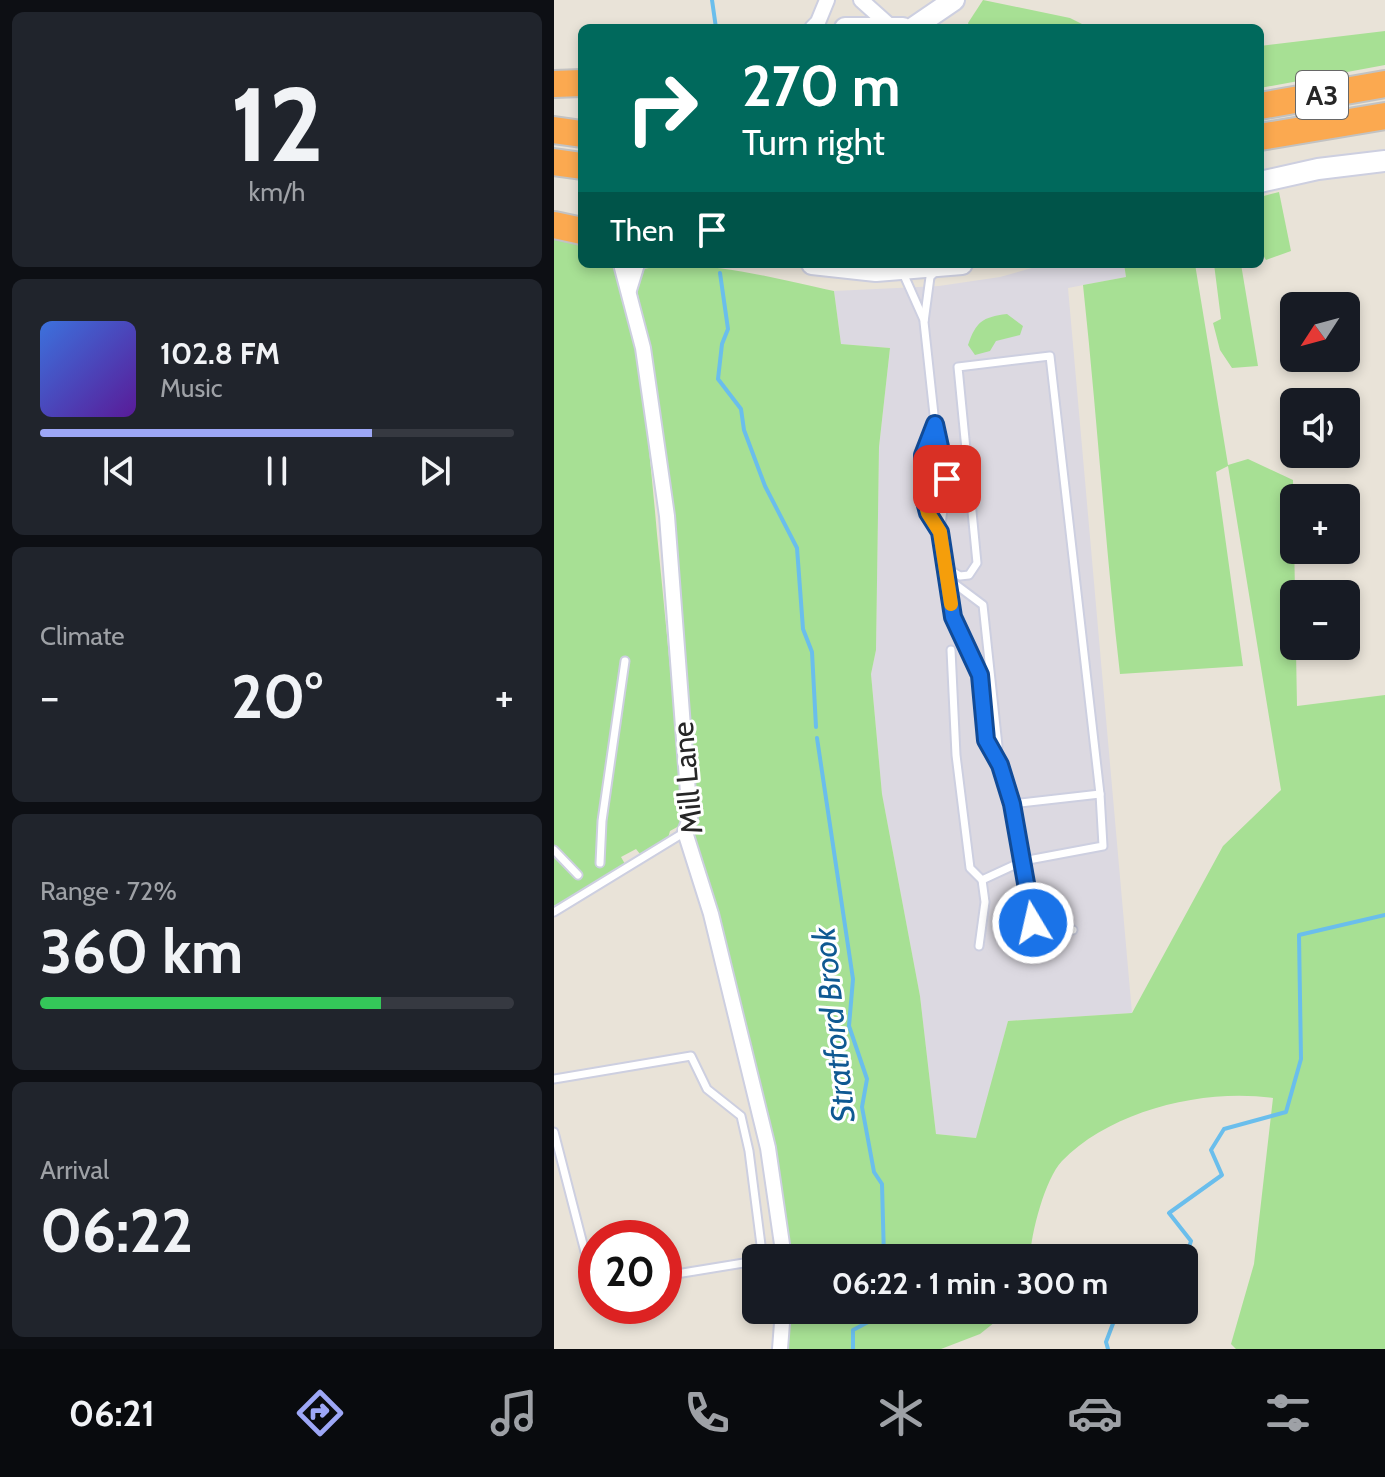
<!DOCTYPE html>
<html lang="en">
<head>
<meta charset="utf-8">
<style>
	body { margin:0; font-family:Cabin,sans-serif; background:#20242c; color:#f1f3f6; height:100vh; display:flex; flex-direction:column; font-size:30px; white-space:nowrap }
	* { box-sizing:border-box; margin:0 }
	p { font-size:26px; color:#9ea1a6 }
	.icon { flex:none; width:44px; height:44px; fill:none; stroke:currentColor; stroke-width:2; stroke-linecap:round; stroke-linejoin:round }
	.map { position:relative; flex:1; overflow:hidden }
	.details { display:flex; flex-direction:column; gap:12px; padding:12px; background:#0d0f14; width:554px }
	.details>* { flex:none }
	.banner { position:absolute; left:24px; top:24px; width:686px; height:244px; border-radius:12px; box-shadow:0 4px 12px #0003; background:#00695c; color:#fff; overflow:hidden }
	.needle { width:52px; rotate:234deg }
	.controls { position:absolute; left:726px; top:292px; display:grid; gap:16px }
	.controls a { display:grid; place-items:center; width:80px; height:80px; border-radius:12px; background:#171b24; box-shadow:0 4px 12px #0003; font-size:40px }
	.speed { position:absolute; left:24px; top:1220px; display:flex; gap:16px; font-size:40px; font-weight:700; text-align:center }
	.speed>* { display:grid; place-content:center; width:104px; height:104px; border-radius:50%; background:#171b24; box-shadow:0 4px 12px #0003; line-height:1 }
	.speed .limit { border:12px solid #d22; background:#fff; color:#111 }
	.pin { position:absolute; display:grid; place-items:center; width:68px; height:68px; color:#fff; margin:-34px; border-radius:16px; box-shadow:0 4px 12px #0006 }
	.me { position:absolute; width:88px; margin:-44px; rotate:351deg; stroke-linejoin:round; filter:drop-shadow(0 0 6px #0008) }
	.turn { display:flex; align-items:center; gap:28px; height:168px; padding:0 32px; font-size:36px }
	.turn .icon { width:104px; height:104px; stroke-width:2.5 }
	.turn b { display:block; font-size:56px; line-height:68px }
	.then { display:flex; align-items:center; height:76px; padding:0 32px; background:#0003; gap:16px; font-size:30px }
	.big { font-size:60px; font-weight:800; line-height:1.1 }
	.details .card { flex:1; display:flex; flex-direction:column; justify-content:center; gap:12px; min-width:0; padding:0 28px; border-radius:12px; background:#20242c }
	.details .dial { align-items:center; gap:0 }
	.dial b { font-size:104px; line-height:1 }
	.song { display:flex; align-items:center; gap:24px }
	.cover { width:96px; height:96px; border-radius:12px; background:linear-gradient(135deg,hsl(220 70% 55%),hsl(270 70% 35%)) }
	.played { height:8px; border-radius:4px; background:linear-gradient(90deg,#9da7f6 70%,#363941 70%) }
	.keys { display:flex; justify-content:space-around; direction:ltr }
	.heat { display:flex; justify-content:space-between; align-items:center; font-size:44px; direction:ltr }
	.charge { height:12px; border-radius:6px; background:linear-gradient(90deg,#34c759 72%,#363941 0) }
	.trip { position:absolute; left:188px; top:1244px; width:456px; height:80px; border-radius:12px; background:#171b24; box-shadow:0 4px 12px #0003; font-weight:800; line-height:80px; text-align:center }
	.tab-bar { display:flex; height:128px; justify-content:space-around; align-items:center; background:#090b0e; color:#9ea1a6 }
	.tab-bar .icon { width:56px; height:56px }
	.tab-bar .active { color:#9da7f6 }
	.tab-bar b { font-size:36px; color:#f1f3f6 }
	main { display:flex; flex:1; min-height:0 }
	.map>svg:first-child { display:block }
	.industrial { fill:#dcd9e1 }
	.green { fill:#a7e094 }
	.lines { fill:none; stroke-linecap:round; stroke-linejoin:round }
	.stream { stroke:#6abeec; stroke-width:4 }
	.lane-casing { stroke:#cdcfe0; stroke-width:11 }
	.street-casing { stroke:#cdcfe0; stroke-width:18 }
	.secondary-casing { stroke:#cdcfe0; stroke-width:24 }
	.highway-casing { stroke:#c2c2c2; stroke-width:30 }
	.lane { stroke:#fff; stroke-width:7 }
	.street { stroke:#fff; stroke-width:14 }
	.secondary { stroke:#fff; stroke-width:20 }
	.highway { stroke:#fba950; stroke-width:26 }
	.route-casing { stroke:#114b97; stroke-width:20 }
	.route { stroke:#1a73e8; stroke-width:14 }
	.slow { stroke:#f59e0b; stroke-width:14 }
	.labels { text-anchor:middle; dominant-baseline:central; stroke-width:6; stroke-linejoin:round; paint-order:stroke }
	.shield { fill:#fff; stroke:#676767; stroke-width:2 }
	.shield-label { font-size:28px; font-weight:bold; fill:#262626 }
	.street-label { font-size:30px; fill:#262626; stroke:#fff }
	.water-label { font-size:32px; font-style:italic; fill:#0f5992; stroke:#fff }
</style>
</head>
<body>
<main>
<section class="details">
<div class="card dial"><b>12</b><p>km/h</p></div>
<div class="card">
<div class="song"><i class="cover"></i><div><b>102.8 FM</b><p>Music</p></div></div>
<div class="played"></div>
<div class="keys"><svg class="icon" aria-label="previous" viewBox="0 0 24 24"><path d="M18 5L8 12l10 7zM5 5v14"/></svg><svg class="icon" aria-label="pause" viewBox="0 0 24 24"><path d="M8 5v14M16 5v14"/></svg><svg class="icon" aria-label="next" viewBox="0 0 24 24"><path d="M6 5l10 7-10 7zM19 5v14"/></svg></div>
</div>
<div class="card"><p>Climate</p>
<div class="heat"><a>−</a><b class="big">20°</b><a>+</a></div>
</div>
<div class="card"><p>Range · 72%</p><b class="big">360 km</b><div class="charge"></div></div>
<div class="card"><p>Arrival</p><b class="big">06:22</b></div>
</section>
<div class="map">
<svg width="831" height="1349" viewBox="0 0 831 1349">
	<rect width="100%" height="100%" fill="#e9e3d8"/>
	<path class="industrial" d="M492 264H570L572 277 514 288 578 1013 454 1021 423 1138 382 1134 366 996 328 794 317 674 322 650 325 447 336 348 287 344 280 291 385 286 446 277Z"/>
	<g class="green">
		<path d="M429 0 516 18 536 28H416L414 23Z"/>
		<path d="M831 31V65L706 88V46Z"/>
		<path d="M725 192 737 251 712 260 706 250V197Z"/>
		<path d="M0 236 28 245V264H62C87 353 95 443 103 534 112 623 120 712 129 801L125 826 116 831 114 838 86 854 82 849 67 857 71 864 0 906Z"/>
		<path d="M570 264H641L674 465 694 459 739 480 743 706 831 695V1349H682L677 1344 700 1264 719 1098C651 1088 557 1110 508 1161 491 1179 477 1233 476 1258H235L227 1184 212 1112 139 835 143 817 111 457 95 348 82 285 89 269C147 257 222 279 280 291L287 344 336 348 325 447 322 650 317 674 328 794 366 996 382 1134 422 1138 454 1021 578 1013 669 846 727 790 674 466 662 472 689 666 566 674C551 544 543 415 529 285L572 277Z"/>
		<path d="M660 264H687L704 366 678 368 666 350 659 323 667 319Z"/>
		<path d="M453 314 469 326 466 335 442 341 436 351 421 355 414 345C422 322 428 317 453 314Z"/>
		<path d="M235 1310H456L426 1334 387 1349H231Z"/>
	</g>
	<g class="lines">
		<g class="stream">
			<path d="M158 0 162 28"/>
			<path d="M166 273 174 329 168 344 164 379 187 409 190 430 211 486 243 548 249 629 258 652 262 727"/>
			<path d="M263 738 299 979 295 1026 313 1079 308 1107 320 1172 328 1184 330 1258"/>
			<path d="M630 1263 637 1241 615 1213 668 1175 657 1150 670 1129 732 1112 747 1059 745 935 831 915"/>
			<path d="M299 1349V1330L337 1310"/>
			<path d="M554 1349 552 1342 563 1313 579 1310"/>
		</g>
		<defs>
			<g id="lane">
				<path d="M383 270 376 277 370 322 381 424 393 479 386 532 399 617 426 675 432 740 446 765 458 804 479 923 519 930"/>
				<path d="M349 273 370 320"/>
				<path d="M380 426C366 464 363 495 385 531"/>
				<path d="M391 567 406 576 415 575 423 563 404 367 496 356 546 794 458 804"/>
				<path d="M393 578 429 605 444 746 439 752"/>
				<path d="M397 650 402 755 416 868 428 880 469 861 549 846 546 794"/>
				<path d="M0 850 24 875"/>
				<path d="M46 863 48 821 71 661"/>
				<path d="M0 912 131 832"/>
				<path d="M425 946 431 902 428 880"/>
				<path d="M0 1079 137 1056 153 1089 187 1116 195 1151 208 1253 204 1258"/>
				<path d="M0 1132 38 1279 42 1280"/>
				<path d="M110 1276 202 1261"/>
			</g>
			<g id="street">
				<path d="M307 0 336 26"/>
				<path d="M258 28 264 22 273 0"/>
				<path d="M67 264 89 348 113 516 136 819 131 832 157 914 214 1148 230 1258"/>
				<path d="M75 290 83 264"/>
				<path d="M226 1349 229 1310"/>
			</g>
			<g id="secondary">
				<path d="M291 28H349"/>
				<path d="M359 28 400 0"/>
				<path d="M706 182 764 169 831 161"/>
				<path d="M258 264 322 271 408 264"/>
			</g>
			<g id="highway">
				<path d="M0 84 28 83"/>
				<path d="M706 106 831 84"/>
				<path d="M0 130 28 134"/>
				<path d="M706 137 831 116"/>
				<path d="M0 162 28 166"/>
				<path d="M0 225 28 231"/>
			</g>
		</defs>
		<use href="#lane" class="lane-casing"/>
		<use href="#street" class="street-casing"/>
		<use href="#secondary" class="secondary-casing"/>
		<use href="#highway" class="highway-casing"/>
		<use href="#lane" class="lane"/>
		<use href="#street" class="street"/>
		<use href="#secondary" class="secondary"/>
		<use href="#highway" class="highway"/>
	</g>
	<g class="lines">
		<defs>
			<path id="route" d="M393 479 381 424 369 455V494L374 513 386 532 399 617 426 675 432 740 446 765 458 804 479 923"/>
		</defs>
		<use href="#route" class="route-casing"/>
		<use href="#route" class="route"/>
		<path class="slow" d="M369 494 374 513 386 532 397 604"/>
	</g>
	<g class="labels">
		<rect class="shield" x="742" y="71" width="52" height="48" rx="6"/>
		<g class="shield-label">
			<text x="768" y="95">A3</text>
		</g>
		<g class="street-label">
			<text transform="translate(133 778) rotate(-95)">Mill Lane</text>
		</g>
		<g class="water-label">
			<text transform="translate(279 1025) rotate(-96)">Stratford Brook</text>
		</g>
	</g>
</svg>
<div class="controls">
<a><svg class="needle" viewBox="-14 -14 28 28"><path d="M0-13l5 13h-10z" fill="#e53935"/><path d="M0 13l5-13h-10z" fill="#9ea1a6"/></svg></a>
<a><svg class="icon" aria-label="sound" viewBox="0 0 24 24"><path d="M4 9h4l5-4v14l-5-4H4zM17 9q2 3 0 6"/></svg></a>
<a>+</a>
<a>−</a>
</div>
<div class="speed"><div class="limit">20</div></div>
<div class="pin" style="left:393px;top:479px;background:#d93025"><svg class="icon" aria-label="arrive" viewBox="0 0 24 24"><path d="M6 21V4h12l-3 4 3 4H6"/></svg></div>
<svg class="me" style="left:479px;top:923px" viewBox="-20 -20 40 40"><circle r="17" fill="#1a73e8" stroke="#fff" stroke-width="3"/><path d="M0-11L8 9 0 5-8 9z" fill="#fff"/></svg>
<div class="trip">06:22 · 1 min · 300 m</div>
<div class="banner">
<div class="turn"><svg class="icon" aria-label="right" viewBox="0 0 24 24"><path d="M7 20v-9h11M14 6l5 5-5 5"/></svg><div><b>270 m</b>Turn right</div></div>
<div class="then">Then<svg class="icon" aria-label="arrive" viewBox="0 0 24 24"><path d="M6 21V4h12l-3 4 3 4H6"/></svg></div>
</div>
</div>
</main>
<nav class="tab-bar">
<b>06:21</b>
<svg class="icon active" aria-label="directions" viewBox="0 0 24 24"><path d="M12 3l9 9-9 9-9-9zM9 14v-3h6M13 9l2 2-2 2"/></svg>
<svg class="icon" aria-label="music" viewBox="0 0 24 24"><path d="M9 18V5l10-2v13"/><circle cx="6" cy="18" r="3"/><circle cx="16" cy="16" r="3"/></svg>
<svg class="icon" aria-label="phone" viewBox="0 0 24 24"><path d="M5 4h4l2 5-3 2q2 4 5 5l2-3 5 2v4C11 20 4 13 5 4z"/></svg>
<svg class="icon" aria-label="climate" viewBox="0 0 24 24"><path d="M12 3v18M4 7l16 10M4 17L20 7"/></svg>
<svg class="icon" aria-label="car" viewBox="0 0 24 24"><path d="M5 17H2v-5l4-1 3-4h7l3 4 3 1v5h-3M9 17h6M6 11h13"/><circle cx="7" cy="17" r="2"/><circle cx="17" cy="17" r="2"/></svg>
<svg class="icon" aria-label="filters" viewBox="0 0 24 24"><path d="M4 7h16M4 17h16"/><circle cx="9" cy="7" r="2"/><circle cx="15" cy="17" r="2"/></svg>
</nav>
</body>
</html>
